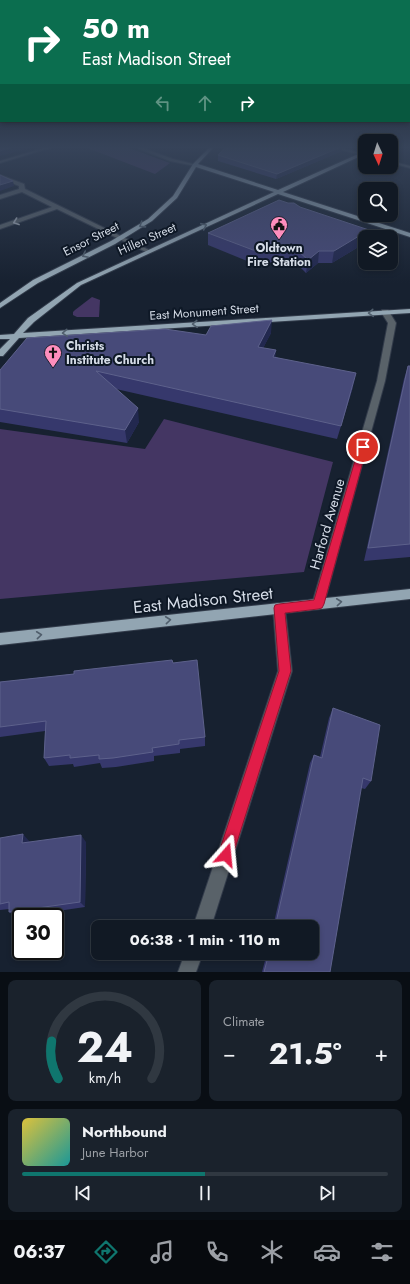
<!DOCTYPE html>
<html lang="en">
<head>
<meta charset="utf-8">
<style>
	body { margin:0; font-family:Jost,sans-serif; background:#1a222c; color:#f1f3f6; height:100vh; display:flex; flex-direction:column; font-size:15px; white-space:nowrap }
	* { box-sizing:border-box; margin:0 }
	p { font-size:13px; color:#9ca0a6 }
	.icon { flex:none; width:22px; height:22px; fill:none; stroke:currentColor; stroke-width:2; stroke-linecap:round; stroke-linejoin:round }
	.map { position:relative; height:972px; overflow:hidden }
	.details { display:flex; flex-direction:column; gap:8px; padding:8px; background:#090e14; flex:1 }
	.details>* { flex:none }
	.banner { position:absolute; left:0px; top:0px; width:410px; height:122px; box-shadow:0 2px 6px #0003,0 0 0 1px #303841; background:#0b6e4f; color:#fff; overflow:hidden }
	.needle { width:26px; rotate:176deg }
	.controls { position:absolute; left:358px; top:134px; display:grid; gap:8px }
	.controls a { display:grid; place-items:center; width:40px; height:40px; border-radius:8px; background:#111924; box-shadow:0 2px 6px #0003,0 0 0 1px #303841; font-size:20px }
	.speed { position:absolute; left:12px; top:908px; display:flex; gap:8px; font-size:20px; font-weight:700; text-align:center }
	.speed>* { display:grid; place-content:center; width:52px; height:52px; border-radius:50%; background:#111924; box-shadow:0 2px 6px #0003,0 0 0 1px #303841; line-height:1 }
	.speed .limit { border:2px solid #111; border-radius:6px; background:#fff; color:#111 }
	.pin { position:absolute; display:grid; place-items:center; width:34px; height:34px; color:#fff; margin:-17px; border:2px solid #fff; border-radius:50%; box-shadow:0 1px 4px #0007 }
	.me { position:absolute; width:44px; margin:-22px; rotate:18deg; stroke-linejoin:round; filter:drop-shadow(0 0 3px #0008) }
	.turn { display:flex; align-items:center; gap:14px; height:84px; padding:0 16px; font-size:18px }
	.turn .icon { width:52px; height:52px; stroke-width:2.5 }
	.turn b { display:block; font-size:28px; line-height:34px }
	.lanes { display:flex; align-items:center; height:38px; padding:0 16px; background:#0003; justify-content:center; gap:20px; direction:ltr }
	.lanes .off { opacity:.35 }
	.big { font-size:30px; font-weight:700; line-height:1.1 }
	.details .card { flex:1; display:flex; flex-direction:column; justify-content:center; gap:6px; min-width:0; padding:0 14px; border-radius:8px; background:#1a222c }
	.details .dial { align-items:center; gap:0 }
	.dial svg { height:104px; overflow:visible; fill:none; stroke:#303841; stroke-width:7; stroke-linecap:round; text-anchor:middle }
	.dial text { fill:#f1f3f6; stroke:none }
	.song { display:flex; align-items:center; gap:12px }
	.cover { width:48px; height:48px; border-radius:6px; background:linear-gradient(135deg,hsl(50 70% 55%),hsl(180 70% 35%)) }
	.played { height:4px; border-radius:2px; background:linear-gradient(90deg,#0f766e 50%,#303841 50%) }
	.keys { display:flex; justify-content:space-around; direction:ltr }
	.heat { display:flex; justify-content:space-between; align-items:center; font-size:22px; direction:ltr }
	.details .tiles { flex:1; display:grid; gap:8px; grid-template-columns:1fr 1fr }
	.card:last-child { grid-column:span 2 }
	.trip { position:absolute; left:91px; top:920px; width:228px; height:40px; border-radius:8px; background:#111924; box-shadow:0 2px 6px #0003,0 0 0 1px #303841; font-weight:700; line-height:40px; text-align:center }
	.tab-bar { display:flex; height:64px; justify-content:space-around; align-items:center; background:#070a0e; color:#9ca0a6 }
	.tab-bar .icon { width:28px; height:28px }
	.tab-bar .selected { color:#0f766e }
	.tab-bar b { font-size:18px; color:#f1f3f6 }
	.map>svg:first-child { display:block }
	.green { fill:#443663 }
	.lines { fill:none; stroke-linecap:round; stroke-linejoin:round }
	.street-casing { stroke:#323b4a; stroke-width:2 }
	.primary-casing { stroke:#323b4a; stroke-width:2 }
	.street { fill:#596269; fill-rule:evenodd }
	.primary { fill:#92a5b2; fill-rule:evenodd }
	.wall { fill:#36386c }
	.shaded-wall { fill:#22284f }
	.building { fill:#474a79; stroke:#5d618b }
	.oneway { stroke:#a3abb5 }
	.oneway2 { stroke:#505e6c }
	.route { fill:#e11d48; stroke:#92132f }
	.labels { text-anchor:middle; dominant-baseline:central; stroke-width:4; stroke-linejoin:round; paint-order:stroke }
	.far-street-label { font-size:12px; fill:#d5dce7; stroke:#0e1826 }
	.far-poi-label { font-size:12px; font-weight:bold; fill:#d5dce7; stroke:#0e1826 }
	.street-label { font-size:14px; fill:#d5dce7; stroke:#0e1826 }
	.near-street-label { font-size:17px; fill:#d5dce7; stroke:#0e1826 }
</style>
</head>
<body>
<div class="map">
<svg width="410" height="972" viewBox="0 0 410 972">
	<rect width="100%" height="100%" fill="#172130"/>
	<g class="green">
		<path d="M85 147H126L170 163 155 174Z"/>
		<path d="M92 297 100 300 99 317H77L73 315V312L75 310Z"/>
		<path d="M164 419 333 462 304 572 0 599V429L145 449Z"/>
	</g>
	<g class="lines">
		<defs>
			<g id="street">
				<path d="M47 147H53L0 163V161Z"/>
				<path d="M134 147H140L173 159 197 165 195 166 170 161Z"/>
				<path d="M331 147H337L365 154V156Z"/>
				<path d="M391 161 410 166V168L391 163Z"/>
				<path d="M0 175 24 184 25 189 151 251 146 252 57 209 0 229V225L52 207 22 192 0 199V195L19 189V186L0 178Z"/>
				<path d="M382 310H388L396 323 385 381 324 604 322 608 318 609 314 608 312 604 377 381 388 323 381 312Z"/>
				<path d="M279 603 283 604 285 608 292 671 211 927H193L278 671 273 608 275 604Z"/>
				<path d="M185 953H203L196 972H178Z"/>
			</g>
			<g id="primary">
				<path d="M210 147H214L198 164 278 190 365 151V154L283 192 410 233V237L278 194 81 285 34 322 23 333 410 309V313L19 338 3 356H0V349L10 339H0V335L14 334 28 318 77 283 274 192 196 167 177 198 152 221 115 244 38 283 0 308V303L33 280 111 241 148 219 173 196 193 164Z"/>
				<path d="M410 589V599L0 645V633Z"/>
			</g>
		</defs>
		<use href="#street" class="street-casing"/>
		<use href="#primary" class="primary-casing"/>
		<use href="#street" class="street"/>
		<use href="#primary" class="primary"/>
	</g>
	<g class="wall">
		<path d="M226 147H352L349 148 342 147V151L276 179 218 161V155Z"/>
		<path d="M300 207 365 237V243L332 263H318L306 273 295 262 252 263 208 245V233Z"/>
		<path d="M271 333 263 348 276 357 353 387 337 439 116 389 139 422 127 443 0 422V370L206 335Z"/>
		<path d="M408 366H410V557L364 561 404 379Z"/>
		<path d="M173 663 205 737V746L180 749V753L154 756V761L116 767 102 768 100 763 74 767 73 764 49 766 44 758 45 731 0 737V682Z"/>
		<path d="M333 708 371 781 365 789 361 788 330 972H262L267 953H312V927H273L310 763 314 755 320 757 329 718Z"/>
		<path d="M0 838 30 842H86L85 907 17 917 9 912V909L0 910Z"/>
	</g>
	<g class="shaded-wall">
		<path d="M13 147H30V148L0 156V151Z"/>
		<path d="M341 147H342V151L276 179 277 174Z"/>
		<path d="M13 181 14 186 0 191V185Z"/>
		<path d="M369 230 368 237H365V243L332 263 334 251Z"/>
		<path d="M319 251 318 263 306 273 308 260Z"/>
		<path d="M272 320 271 333 257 360 258 347Z"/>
		<path d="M276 350 275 364 273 357Z"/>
		<path d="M356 373 353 387 337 439 341 426Z"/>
		<path d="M138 408 139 422 127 443 125 430Z"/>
		<path d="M23 834 30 842 22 843Z"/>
		<path d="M81 835 86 842 85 907 80 902Z"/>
	</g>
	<g class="building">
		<path d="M0 147H13L0 151Z"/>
		<path d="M226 147H341L277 174 218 155Z"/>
		<path d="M0 175 13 181 0 185Z"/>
		<path d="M279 200 288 203H294L300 207 369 230 334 251H319L308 260 297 250H253L208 233Z"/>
		<path d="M272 320 258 347 276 350 273 357 356 373 341 426 96 371 138 408 125 430 0 409V370L27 338 165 329 206 335 211 326Z"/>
		<path d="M408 366H410V544L368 548Z"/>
		<path d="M172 660 173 663 197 660 205 737 179 740V744L152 748 153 752 113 758 99 759V755L70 758V755L44 758 46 721 0 727V682L74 674V671Z"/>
		<path d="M333 708 380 725 371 781 363 778 330 972H264L269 953H312V927H275L314 755 322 758Z"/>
		<path d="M23 834 22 843 81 835 80 902 9 912V902L0 904V838Z"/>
	</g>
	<defs><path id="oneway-chevron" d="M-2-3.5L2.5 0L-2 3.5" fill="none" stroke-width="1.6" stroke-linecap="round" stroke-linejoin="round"/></defs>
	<use class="oneway" href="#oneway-chevron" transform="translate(16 222) rotate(160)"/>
	<g class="oneway2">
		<use href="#oneway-chevron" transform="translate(142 225) rotate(147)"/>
		<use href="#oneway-chevron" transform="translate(204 226) rotate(-24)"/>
		<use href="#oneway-chevron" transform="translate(85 255) rotate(154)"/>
		<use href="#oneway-chevron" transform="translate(371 313) rotate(176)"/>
		<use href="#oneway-chevron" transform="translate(195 324) rotate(177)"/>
		<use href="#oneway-chevron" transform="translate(65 333) rotate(176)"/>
		<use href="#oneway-chevron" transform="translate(339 602) rotate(-6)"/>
		<use href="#oneway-chevron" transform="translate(168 620) rotate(-6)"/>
		<use href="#oneway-chevron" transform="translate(39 635) rotate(-6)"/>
	</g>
	<linearGradient id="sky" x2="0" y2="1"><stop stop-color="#0d121a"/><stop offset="0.52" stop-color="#364359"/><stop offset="1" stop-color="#364359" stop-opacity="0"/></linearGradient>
	<rect width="410" height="283" fill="url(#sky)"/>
	<path class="route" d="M363 444 367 447 324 604 322 608 318 609 285 613 291 671 233 855 231 860 226 862 220 860 218 855 279 671 274 608 275 605 279 604 314 600 359 447Z"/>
	<defs>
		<symbol id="civic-pin" viewBox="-11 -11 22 30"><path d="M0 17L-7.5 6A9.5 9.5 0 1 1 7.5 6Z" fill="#fe8ebd" stroke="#0e1826"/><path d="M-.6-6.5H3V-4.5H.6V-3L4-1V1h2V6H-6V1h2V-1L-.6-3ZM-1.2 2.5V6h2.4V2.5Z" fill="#111"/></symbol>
		<symbol id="church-pin" viewBox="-11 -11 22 30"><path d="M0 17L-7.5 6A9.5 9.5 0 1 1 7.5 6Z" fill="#fe8ebd" stroke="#0e1826"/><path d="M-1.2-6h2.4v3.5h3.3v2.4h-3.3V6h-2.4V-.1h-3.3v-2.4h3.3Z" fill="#111"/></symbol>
	</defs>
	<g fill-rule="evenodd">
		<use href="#civic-pin" x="269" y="215" width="20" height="27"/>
		<use href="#church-pin" x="43" y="343" width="20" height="27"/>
	</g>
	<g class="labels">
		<g class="far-street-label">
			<text transform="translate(91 239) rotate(-27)">Ensor Street</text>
			<text transform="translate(147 239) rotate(-24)">Hillen Street</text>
			<text transform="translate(204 312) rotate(-4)">East Monument Street</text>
		</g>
		<g class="far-poi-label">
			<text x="279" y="248">Oldtown<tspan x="279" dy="14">Fire Station</tspan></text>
			<text x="66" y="346" text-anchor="start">Christs<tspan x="66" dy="14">Institute Church</tspan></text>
		</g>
		<g class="street-label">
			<text transform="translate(327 524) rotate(-74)">Harford Avenue</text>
		</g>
		<g class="near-street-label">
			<text transform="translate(203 600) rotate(-6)">East Madison Street</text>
		</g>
	</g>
</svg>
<div class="controls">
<a><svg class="needle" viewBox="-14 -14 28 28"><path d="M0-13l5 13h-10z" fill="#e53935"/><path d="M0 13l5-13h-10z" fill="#9ca0a6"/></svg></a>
<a><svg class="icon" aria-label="search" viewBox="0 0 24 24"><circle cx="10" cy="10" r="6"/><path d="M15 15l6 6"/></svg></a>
<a><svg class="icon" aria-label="layers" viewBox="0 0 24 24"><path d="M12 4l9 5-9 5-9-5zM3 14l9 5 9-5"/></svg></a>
</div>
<div class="speed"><div class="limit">30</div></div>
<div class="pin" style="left:363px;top:447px;background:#d93025"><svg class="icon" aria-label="arrive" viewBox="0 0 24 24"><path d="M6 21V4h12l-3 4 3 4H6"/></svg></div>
<svg class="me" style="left:226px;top:855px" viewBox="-20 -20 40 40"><path d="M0-17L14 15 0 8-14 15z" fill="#e11d48" stroke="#fff" stroke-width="4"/></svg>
<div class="trip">06:38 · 1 min · 110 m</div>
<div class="banner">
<div class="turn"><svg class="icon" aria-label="right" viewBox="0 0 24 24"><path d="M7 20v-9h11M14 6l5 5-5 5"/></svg><div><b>50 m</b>East Madison Street</div></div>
<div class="lanes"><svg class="icon off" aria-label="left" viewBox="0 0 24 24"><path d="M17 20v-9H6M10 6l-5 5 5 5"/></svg><svg class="icon off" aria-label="ahead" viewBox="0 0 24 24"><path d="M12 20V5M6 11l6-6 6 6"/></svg><svg class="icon" aria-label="right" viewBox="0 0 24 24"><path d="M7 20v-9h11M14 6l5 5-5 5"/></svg></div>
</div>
</div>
<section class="details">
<div class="tiles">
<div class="card dial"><svg viewBox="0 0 100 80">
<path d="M14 69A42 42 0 1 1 86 69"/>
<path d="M14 69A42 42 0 0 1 9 40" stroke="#0f766e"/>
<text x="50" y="56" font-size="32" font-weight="700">24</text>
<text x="50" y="72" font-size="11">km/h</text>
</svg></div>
<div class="card"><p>Climate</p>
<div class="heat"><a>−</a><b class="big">21.5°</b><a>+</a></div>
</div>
<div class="card">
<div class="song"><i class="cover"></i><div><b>Northbound</b><p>June Harbor</p></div></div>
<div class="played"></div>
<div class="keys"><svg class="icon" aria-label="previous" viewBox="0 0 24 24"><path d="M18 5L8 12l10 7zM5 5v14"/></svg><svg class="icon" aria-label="pause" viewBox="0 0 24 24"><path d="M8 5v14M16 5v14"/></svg><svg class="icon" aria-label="next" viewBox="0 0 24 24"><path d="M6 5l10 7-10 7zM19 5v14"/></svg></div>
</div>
</div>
</section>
<nav class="tab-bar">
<b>06:37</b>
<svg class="icon selected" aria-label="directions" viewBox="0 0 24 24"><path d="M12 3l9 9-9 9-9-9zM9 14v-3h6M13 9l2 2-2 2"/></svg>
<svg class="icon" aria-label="music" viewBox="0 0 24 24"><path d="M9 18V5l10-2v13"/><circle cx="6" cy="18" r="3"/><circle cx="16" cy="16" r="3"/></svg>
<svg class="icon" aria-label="phone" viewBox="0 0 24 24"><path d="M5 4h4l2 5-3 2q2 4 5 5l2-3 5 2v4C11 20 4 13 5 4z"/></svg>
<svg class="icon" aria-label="climate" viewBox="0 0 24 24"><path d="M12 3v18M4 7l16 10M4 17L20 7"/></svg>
<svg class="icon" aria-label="car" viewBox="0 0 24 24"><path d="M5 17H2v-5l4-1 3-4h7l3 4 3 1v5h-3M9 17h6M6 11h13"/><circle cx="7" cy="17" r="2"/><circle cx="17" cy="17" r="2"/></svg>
<svg class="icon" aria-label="filters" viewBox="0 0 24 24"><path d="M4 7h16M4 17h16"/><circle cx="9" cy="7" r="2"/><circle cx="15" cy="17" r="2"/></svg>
</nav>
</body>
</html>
